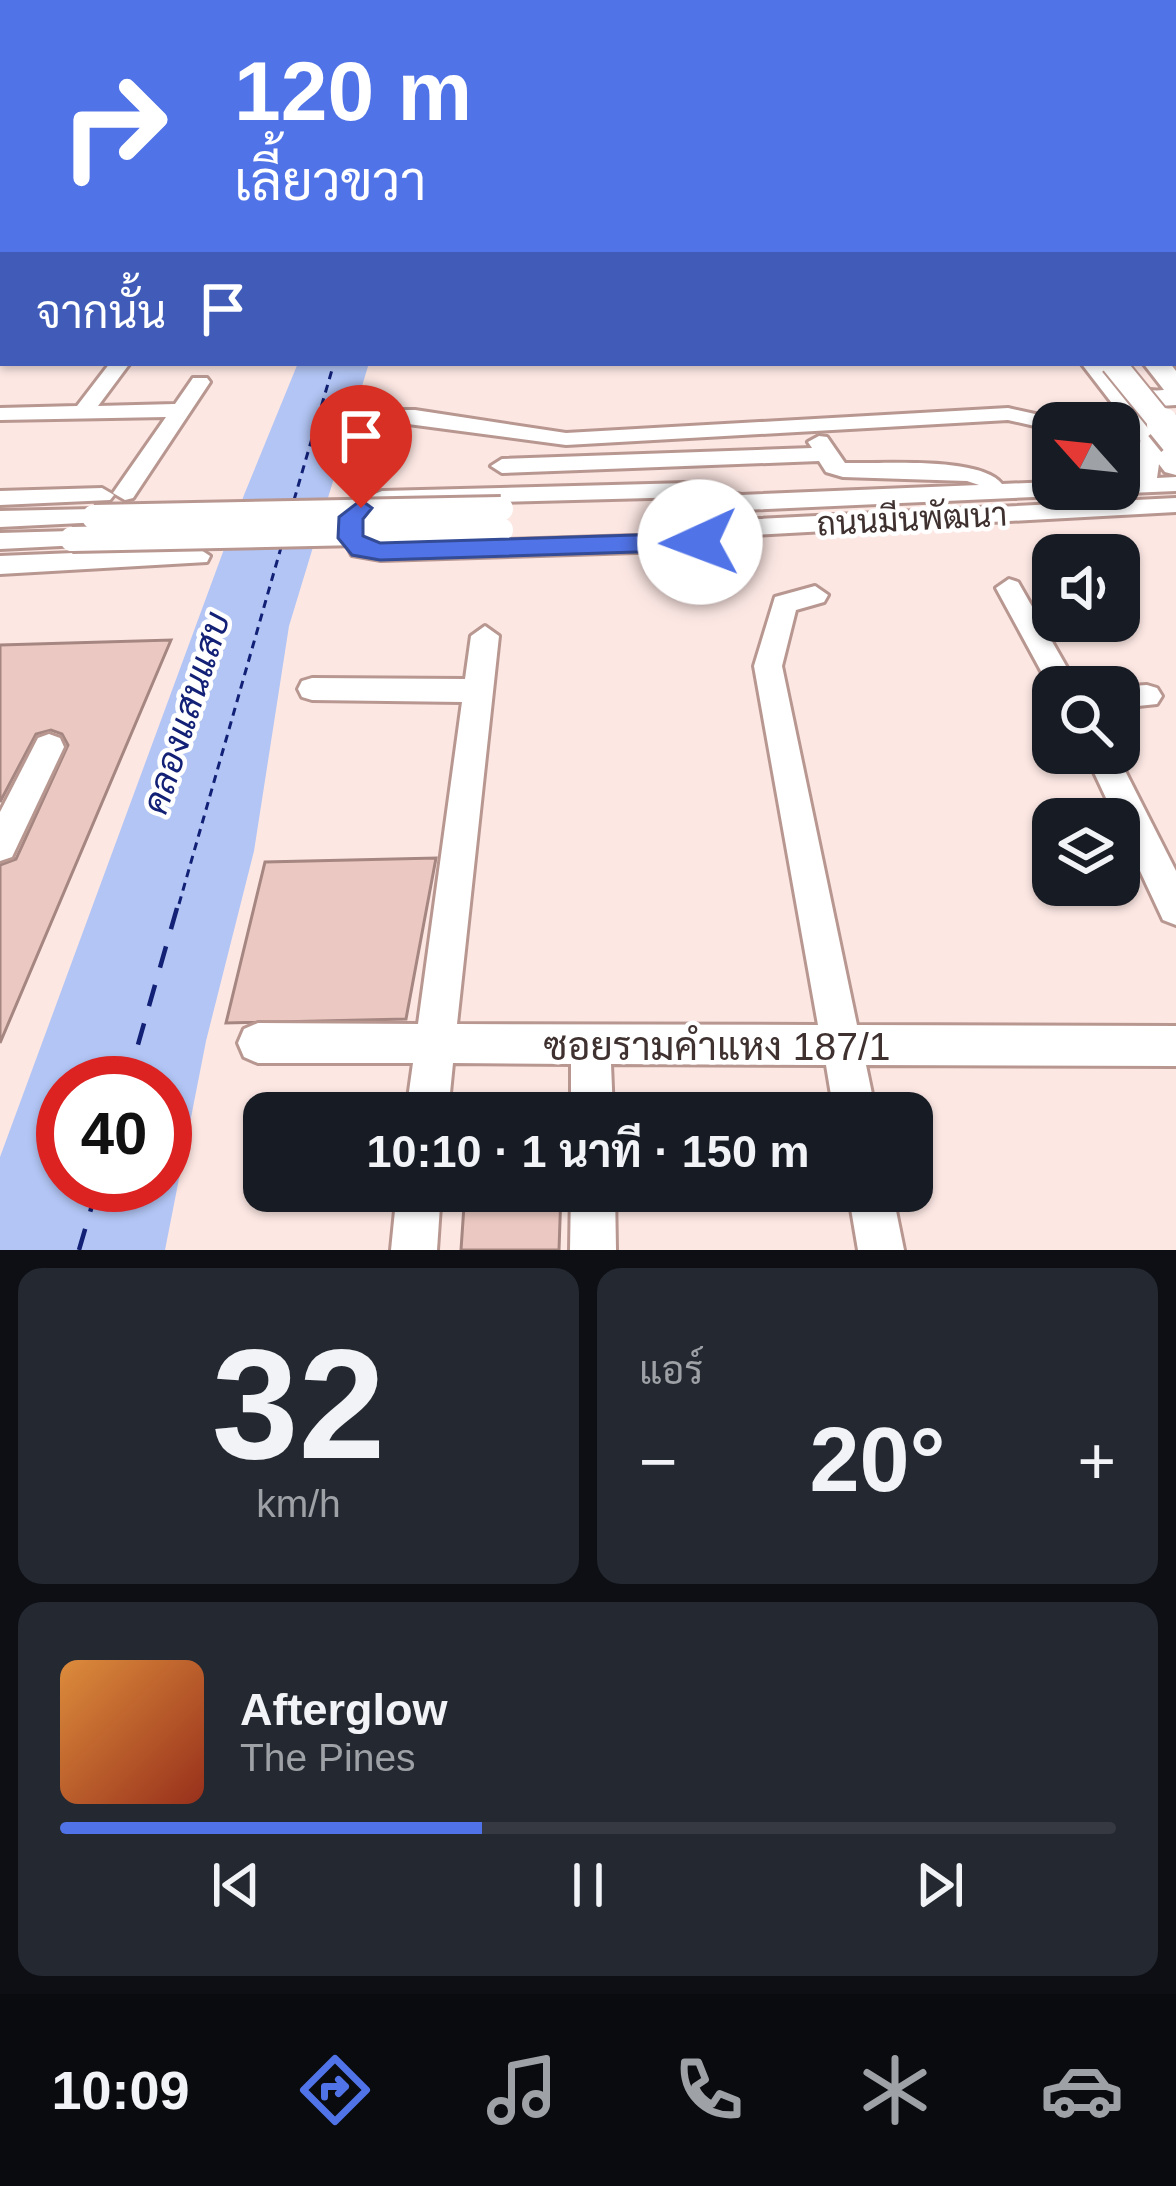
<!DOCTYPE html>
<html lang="th">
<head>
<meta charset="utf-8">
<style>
	body { margin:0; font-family:Arial,Sarabun,sans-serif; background:#242831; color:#f1f3f6; height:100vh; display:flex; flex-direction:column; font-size:45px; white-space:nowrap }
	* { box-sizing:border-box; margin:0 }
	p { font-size:39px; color:#9ea1a6 }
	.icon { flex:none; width:66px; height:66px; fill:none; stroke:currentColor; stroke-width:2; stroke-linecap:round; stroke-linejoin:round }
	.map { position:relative; height:1250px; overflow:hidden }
	.details { display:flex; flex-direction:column; gap:18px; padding:18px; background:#0d0f14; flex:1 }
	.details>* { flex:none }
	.guide { position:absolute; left:0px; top:0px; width:1176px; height:366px; box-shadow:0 3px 9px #0004; background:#5073e7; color:#fff; overflow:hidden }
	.needle { width:78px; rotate:297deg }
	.controls { position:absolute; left:1032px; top:402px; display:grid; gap:24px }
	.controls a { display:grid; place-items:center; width:108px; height:108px; border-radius:24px; background:#171b24; box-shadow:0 3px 9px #0004; font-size:60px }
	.speed { position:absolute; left:36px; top:1056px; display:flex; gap:24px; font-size:60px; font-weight:700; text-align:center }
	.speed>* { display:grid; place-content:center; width:156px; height:156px; border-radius:50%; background:#171b24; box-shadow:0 3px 9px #0004; line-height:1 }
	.speed .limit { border:18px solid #d22; background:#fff; color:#111 }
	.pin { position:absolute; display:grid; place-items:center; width:102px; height:102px; color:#fff; margin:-123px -51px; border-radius:50% 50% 50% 0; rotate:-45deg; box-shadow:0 0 12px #0007 }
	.pin .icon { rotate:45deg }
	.me { position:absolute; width:132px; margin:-66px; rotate:268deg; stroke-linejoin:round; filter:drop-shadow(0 0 9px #0008) }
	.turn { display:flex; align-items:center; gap:42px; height:252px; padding:0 36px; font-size:54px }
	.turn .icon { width:156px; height:156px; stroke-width:2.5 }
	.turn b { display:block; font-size:84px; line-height:102px }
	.then { display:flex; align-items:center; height:114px; padding:0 36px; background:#0003; gap:24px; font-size:45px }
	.big { font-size:90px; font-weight:700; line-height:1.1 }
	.details .widget { flex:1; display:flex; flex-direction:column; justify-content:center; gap:18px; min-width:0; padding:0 42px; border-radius:24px; background:#242831 }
	.details .dial { align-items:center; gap:0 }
	.dial b { font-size:156px; line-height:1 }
	.song { display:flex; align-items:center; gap:36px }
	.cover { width:144px; height:144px; border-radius:18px; background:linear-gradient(135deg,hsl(30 70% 55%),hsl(10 70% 35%)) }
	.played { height:12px; border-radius:6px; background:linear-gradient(90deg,#5073e7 40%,#363941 40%) }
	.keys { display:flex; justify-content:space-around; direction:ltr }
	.heat { display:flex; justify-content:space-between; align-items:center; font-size:66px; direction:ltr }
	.details .tiles { flex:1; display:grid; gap:18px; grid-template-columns:1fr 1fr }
	.widget:last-child { grid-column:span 2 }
	.trip { position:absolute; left:243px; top:1092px; width:690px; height:120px; border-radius:24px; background:#171b24; box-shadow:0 3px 9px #0004; font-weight:700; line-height:120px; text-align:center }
	.menu { display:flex; height:192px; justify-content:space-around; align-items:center; background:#090b0e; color:#9ea1a6 }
	.menu .icon { width:84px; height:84px }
	.menu .current { color:#5073e7 }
	.menu b { font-size:54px; color:#f1f3f6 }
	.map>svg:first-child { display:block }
	.water { fill:#b2c5f4; fill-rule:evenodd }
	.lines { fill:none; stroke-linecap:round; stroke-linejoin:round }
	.canal { fill:#b2c5f4; fill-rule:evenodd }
	.ferry-far1 { stroke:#122076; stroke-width:3; stroke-dasharray:8 6; stroke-linecap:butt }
	.ferry { stroke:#122076; stroke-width:4.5; stroke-dasharray:22 18; stroke-linecap:butt }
	.building { fill:#ebc9c2; stroke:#a58680; stroke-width:3 }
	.minor-casing { stroke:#b89791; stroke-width:6 }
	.major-casing { stroke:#b89791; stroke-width:6 }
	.minor { fill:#fff; fill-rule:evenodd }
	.major { fill:#fff; fill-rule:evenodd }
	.minor-bridge-casing { stroke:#b89791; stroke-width:30; stroke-linecap:butt }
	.major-bridge-far1-casing { stroke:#b89791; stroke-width:28; stroke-linecap:butt }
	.major-bridge-casing { stroke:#b89791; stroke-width:38; stroke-linecap:butt }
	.minor-bridge { stroke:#fff; stroke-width:24 }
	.major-bridge-far1 { stroke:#fff; stroke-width:24 }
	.major-bridge { stroke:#fff; stroke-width:32 }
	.route { fill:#5073e7; stroke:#344b96; stroke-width:3 }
	.labels { text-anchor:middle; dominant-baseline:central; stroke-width:9; stroke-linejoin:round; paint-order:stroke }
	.street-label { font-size:33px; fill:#3f312f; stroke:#fff }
	.water-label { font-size:36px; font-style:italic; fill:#122076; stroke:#fff }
	.near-street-label { font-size:39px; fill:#3f312f; stroke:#fff }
</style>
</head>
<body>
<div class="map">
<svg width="1176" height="1250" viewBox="0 0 1176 1250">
	<rect width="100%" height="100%" fill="#fce7e3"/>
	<path class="water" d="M298 363H369L289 626 254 851 206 1041 165 1250H0V1157L244 495ZM63 1083H165V1185H63Z"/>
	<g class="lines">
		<rect class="canal" x="1173" y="156" width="3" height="6"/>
		<g class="ferry-far1">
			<path d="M294 500 334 363"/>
			<path d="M179 904 282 544"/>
		</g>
		<g class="ferry">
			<path d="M127 1083 179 901"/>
			<path d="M79 1250 98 1185"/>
		</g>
	</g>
	<g class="building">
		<path d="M171 640 0 1043V865L16 859 68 745 62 734 51 730 36 734 0 802V645Z"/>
		<path d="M436 858 406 1019 226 1023 265 862Z"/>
		<path d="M465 1191H561L559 1250H461Z"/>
	</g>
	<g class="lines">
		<defs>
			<g id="minor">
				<path d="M1173 147 1176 148V156L1173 155Z"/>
				<rect x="0" y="177" width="3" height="8"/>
				<rect x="1173" y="195" width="3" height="9"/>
				<path d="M1173 222 1176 223V233L1173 232Z"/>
				<path d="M1176 277V289L1173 290V278Z"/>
				<rect x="0" y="280" width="3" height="10"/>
				<rect x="1173" y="316" width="3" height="10"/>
				<rect x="0" y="347" width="3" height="12"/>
				<path d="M110 363H130L98 406 175 404 193 378H207L210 382 133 498 125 500 113 493 166 417 0 420V408L77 406Z"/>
				<path d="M1008 408 1035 414 1139 413 1149 419 1139 425 1035 426 1008 420 566 445 393 422 383 416 393 410H415L566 433Z"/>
				<path d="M1152 430 1163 436 1157 478 1176 477V491L1129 493 1111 489H1119V477L1136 472 1141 436Z"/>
				<path d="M819 436 827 437 845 463C881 464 981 456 1002 484L1053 482V489H1069L1058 496 743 510H727L688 497 386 505 369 513 361 526 370 542 381 544 700 534 737 520 1176 498V512L754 535 700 550 381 560 352 555 337 526 353 503 382 491 688 483 741 495 979 485 967 481 843 477 826 472 819 461 502 473 491 466 502 459 812 448 808 442Z"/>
				<path d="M102 488 114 495 110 500 0 505V491Z"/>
				<path d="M94 509 106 517 102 522 0 527V511Z"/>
				<path d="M72 531 81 533 84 539 81 545 0 549V533Z"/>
				<path d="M198 548 210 556 207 562 0 574V556Z"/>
				<path d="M1009 579 1018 582 1078 687H1053V693L996 588Z"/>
				<path d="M815 586 828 595 824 602 796 610 782 666 857 1025 1176 1026V1066L866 1065 876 1113H834L826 1065 611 1064 613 1113H571V1064L453 1063 448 1113H406L413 1063H258L244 1057 238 1043 244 1029 258 1023 418 1024 462 702 312 700 302 697 298 689 302 681 312 678 465 679 471 636 485 626 499 636 457 1024 818 1025 754 666 775 597Z"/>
				<path d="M1147 685 1157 688 1162 696 1157 704 1119 708V687H1114Z"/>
				<path d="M49 734 60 738 64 747 12 857 0 861V812L38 738Z"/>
				<path d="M1085 753H1116L1176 871V925L1163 920Z"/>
				<path d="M397 1191H441L437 1250H391Z"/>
				<path d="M571 1191H615L616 1250H570Z"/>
				<path d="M848 1191H892L904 1250H858Z"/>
			</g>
			<path id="major" d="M1081 363H1108C1123 381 1139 393 1164 390L1143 363H1170L1176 371V405L1144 407 1176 447V475L1165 472Z"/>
		</defs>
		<use href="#minor" class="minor-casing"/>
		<use href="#major" class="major-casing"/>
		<use href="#minor" class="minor"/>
		<use href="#major" class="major"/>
		<defs>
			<g id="minor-bridge">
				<path d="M94 517 501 509"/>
				<path d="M72 539 501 530"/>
			</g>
			<path id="major-bridge-far1" d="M1113 363 1165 427"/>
			<path id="major-bridge" d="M1163 424 1176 440"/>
		</defs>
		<use href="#minor-bridge" class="minor-bridge-casing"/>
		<use href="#major-bridge-far1" class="major-bridge-far1-casing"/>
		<use href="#major-bridge" class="major-bridge-casing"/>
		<use href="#minor-bridge" class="minor-bridge"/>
		<use href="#major-bridge-far1" class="major-bridge-far1"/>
		<use href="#major-bridge" class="major-bridge"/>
	</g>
	<linearGradient id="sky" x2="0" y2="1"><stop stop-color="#92bbed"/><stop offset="0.44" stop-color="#fef4f2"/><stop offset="1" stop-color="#fef4f2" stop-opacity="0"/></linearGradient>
	<rect width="1176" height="315" fill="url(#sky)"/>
	<path class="route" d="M361 500 372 508 363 519V536L380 543 700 533 712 542 700 550 380 560 352 555 338 538 339 517Z"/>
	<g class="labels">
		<g class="street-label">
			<text transform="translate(912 519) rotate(-3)">ถนนมีนพัฒนา</text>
		</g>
		<g class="water-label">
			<text transform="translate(186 713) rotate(-72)">คลองแสนแสบ</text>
		</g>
		<g class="near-street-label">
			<text x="717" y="1046">ซอยรามคำแหง 187/1</text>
		</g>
	</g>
</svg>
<div class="controls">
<a><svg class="needle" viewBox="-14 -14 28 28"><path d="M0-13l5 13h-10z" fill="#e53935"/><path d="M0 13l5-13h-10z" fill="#9ea1a6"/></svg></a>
<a><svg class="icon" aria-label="sound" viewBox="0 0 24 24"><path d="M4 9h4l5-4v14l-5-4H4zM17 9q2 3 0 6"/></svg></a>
<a><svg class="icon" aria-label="search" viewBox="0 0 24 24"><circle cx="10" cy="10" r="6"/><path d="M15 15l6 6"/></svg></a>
<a><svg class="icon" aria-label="layers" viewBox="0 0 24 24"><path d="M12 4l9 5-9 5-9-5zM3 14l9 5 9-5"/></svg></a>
</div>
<div class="speed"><div class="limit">40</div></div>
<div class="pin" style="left:361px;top:508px;background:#d93025"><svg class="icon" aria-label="arrive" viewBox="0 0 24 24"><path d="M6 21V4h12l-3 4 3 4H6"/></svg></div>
<svg class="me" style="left:700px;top:542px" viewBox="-20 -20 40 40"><circle r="19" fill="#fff"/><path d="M0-13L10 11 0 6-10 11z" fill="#5073e7"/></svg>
<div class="trip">10:10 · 1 นาที · 150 m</div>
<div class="guide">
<div class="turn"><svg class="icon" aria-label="right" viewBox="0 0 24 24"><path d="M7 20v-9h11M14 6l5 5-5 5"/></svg><div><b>120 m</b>เลี้ยวขวา</div></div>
<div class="then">จากนั้น<svg class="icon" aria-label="arrive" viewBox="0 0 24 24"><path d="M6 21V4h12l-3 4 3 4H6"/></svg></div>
</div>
</div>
<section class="details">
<div class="tiles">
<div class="widget dial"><b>32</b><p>km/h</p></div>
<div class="widget"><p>แอร์</p>
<div class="heat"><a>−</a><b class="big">20°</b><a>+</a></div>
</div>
<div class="widget">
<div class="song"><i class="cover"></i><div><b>Afterglow</b><p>The Pines</p></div></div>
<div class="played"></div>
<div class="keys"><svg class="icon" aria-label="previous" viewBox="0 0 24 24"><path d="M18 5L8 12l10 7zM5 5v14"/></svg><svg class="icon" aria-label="pause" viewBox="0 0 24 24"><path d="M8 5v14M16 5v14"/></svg><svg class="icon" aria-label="next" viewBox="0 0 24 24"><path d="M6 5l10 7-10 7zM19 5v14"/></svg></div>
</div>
</div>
</section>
<nav class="menu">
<b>10:09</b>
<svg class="icon current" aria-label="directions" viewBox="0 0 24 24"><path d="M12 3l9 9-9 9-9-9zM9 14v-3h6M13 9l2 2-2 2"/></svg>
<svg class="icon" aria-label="music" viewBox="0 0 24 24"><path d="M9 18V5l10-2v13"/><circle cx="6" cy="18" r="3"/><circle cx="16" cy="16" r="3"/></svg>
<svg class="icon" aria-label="phone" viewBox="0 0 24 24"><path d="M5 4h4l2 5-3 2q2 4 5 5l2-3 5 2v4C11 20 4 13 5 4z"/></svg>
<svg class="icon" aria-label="climate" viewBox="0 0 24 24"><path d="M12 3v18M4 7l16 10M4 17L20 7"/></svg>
<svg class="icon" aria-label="car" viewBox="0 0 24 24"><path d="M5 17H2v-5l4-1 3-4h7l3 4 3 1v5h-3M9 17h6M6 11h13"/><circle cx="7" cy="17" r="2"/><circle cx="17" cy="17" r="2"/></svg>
</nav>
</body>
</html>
